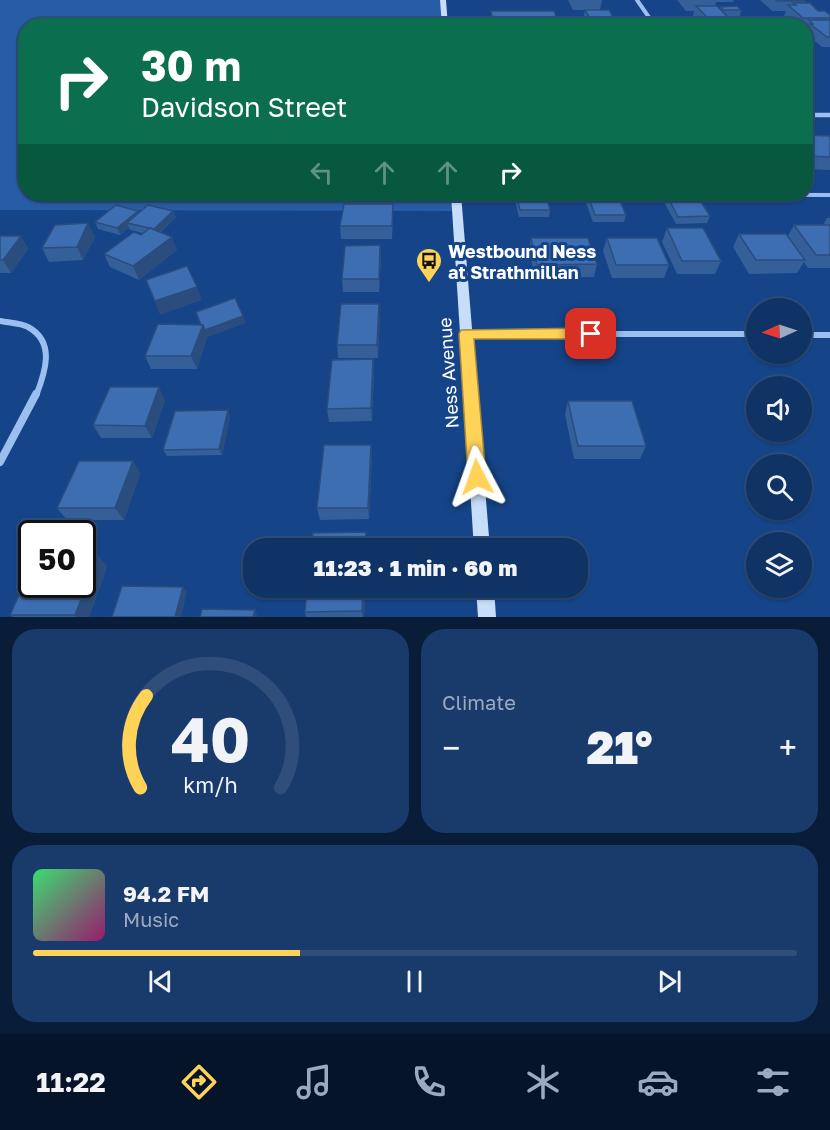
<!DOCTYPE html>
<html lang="en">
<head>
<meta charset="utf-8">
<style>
	body { margin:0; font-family:"Golos Text",sans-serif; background:#193b6c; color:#f1f3f6; height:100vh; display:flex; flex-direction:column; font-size:22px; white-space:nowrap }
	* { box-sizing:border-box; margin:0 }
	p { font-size:20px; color:#9caabf }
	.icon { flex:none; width:33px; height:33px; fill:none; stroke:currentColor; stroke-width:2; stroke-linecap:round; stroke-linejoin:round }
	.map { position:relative; height:617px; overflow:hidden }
	.drawer { display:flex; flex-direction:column; gap:12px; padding:12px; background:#091c38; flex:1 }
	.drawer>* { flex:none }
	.guide { position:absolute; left:18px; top:18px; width:795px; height:183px; border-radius:24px; box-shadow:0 2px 4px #0004,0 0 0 2px #304e7a; background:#0b6e4f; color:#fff; overflow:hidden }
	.needle { width:39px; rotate:267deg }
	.controls { position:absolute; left:746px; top:298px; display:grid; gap:12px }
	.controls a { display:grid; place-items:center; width:66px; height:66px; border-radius:50%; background:#103366; box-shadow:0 2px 4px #0004,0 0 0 2px #304e7a; font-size:30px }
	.speed { position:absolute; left:18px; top:520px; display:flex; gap:12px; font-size:30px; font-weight:700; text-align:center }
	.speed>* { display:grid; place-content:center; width:78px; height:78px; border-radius:50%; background:#103366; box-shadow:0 2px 4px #0004,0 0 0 2px #304e7a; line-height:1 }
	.speed .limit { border:3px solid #111; border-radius:9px; background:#fff; color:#111 }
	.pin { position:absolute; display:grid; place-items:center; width:51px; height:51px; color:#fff; margin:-26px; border-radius:12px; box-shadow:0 3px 9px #0006 }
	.me { position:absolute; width:66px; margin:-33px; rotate:356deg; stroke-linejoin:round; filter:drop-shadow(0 0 4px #0008) }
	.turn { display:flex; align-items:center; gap:21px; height:126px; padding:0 24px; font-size:27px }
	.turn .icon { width:78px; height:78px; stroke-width:2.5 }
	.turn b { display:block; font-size:42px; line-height:51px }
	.lanes { display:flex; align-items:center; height:57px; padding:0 24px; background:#0003; justify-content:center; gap:30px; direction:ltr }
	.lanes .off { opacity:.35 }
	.big { font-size:45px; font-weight:800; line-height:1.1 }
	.drawer .widget { flex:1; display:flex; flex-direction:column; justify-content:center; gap:9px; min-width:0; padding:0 21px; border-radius:24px; background:#193b6c }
	.drawer .dial { align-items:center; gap:0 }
	.dial svg { height:156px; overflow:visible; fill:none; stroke:#304e7a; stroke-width:7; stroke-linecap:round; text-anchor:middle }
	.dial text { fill:#f1f3f6; stroke:none }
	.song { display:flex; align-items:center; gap:18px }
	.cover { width:72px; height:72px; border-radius:9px; background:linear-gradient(135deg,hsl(140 70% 55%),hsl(320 70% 35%)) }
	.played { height:6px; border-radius:3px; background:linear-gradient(90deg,#ffd358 35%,#304e7a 35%) }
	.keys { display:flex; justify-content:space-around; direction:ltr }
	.heat { display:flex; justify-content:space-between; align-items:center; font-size:33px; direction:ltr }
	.drawer .tiles { flex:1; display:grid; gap:12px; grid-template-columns:1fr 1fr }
	.widget:last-child { grid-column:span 2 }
	.trip { position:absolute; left:243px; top:538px; width:345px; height:60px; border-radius:24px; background:#103366; box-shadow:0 2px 4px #0004,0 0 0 2px #304e7a; font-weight:800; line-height:60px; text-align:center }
	.tab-bar { display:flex; height:96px; justify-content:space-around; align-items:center; background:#061429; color:#9caabf }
	.tab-bar .icon { width:42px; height:42px }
	.tab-bar .on { color:#ffd358 }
	.tab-bar b { font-size:27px; color:#f1f3f6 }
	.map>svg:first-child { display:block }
	.green { fill:#275da6 }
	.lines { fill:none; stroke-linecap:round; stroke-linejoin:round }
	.lane { stroke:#9bbfef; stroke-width:4 }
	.street-far3 { stroke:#9bbfef; stroke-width:4 }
	.street-far2 { stroke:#9bbfef; stroke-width:4.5 }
	.street-far1 { stroke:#9bbfef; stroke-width:6 }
	.street { stroke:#9bbfef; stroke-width:8 }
	.secondary { fill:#c8ddfa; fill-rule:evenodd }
	.wall { fill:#345f99 }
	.shaded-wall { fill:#2b4d7d }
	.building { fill:#3d6eb2; stroke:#2b4d7d; stroke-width:1.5 }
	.route { fill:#ffd358; stroke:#a68939; stroke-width:1.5 }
	.labels { text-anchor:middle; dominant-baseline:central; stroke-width:6; stroke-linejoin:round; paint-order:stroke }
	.poi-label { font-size:18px; font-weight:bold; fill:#fff; stroke:#154488; text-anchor:start }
	.street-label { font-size:18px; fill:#fff; stroke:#154488 }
</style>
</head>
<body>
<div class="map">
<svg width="830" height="617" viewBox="0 0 830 617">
	<rect width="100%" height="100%" fill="#154488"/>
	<path class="green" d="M0 0H442L444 25 26 26V194H455L456 211 0 210Z"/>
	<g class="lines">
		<g class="lane">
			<path d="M542 194 830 195"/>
			<path d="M458 195 521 194"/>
		</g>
		<path class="street-far3" d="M637 0 655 26"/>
		<path class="street-far2" d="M806 115H830"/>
		<g class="street-far1">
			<path d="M0 321C9 323 21 323 28 327 56 342 45 373 36 396"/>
			<path d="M466 334H756"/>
			<path d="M801 335H830"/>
		</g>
		<path class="street" d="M0 462 36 394"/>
		<g class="secondary">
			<path d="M440 0H446L448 26H442Z"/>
			<path d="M451 194H461L490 549H474Z"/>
			<path d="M476 588H494L496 617H478Z"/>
		</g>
	</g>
	<g class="wall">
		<path d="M568 0H602L600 10 614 19 622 26H590L584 16 585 10H573Z"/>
		<path d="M677 0H734L733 2H716L715 6 720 9V7L741 10 740 16H726L728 17 727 19 747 26H701L693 16 694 11H686Z"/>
		<path d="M760 0H804L805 1 804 3 830 18V47H822L806 34V26H795L784 16 786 11H772Z"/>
		<path d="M491 11 560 26H490Z"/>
		<path d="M806 135 830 136V170L806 169Z"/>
		<path d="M516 194 550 210 549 217H519L515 201Z"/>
		<path d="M588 196 626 215 624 222H593L586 203Z"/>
		<path d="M668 197 710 216 707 223 676 224 665 204Z"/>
		<path d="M173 211 176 217 161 232 177 250 139 280 110 267 104 254 143 233 130 230 129 228 120 235 98 229 95 222 139 213Z"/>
		<path d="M393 217 392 239H341L340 226Z"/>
		<path d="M827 218H830V268H808L804 262 797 273 749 274 733 247 739 234 788 236 794 225H823Z"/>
		<path d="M667 228 721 261 715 274H677L662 242Z"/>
		<path d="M0 236H21L28 249 11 273H0Z"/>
		<path d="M95 237 83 260 49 262 42 248Z"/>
		<path d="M531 238 597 264 594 277 535 278 529 251Z"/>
		<path d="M607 238 669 265 664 278H612L603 251Z"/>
		<path d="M380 245 381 259 379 292H343L342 279Z"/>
		<path d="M243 316 245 323 207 337 197 369H151L145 356 200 325Z"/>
		<path d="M380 317 378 358H338L337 345Z"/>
		<path d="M374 372 372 421 329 422 327 409Z"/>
		<path d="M165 400 152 438H101L93 425Z"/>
		<path d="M568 401 646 446 640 459H574L565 414Z"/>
		<path d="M230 417 222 455 167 456 163 450Z"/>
		<path d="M372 457 369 519 320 520 317 508Z"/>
		<path d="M133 461 140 474 124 520H67L57 508Z"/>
		<path d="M98 556 107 567 89 617H13L10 615Z"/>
		<path d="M365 588 364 617H306L305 612Z"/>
	</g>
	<g class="shaded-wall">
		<path d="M138 211 140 218 127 223 129 228 120 235 117 228Z"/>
		<path d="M173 211 176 217 156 236 154 230Z"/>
		<path d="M88 223 95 237 83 260 77 247Z"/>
		<path d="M21 236 28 249 11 273 3 260Z"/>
		<path d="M172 237 177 250 139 280 133 266Z"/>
		<path d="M380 245 381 259 379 292V279Z"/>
		<path d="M197 287 202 300 160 315 155 301Z"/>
		<path d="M379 304 380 317 378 358 377 345Z"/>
		<path d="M243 316 245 323 207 337 197 369 191 356 203 325Z"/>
		<path d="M373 359 374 372 372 421 371 408Z"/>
		<path d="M159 387 165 400 152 438 145 426Z"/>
		<path d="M228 410 230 417 222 455 219 449Z"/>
		<path d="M371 445 372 457 369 519 368 508Z"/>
		<path d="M133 461 140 474 124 520 115 508Z"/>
		<path d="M366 532 367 543V549H365Z"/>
		<path d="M98 556 107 567 89 617H77L75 615Z"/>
		<path d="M183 587 187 592 181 617H175Z"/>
		<path d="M363 588H365L364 617H363L362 611Z"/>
		<path d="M255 610 257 615V617H253Z"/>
	</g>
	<g class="building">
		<path d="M776 0H804L805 1H776Z"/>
		<path d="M793 3H810L818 11H825L830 15V18H803L788 5H796Z"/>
		<path d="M696 6H717L728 17H707Z"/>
		<path d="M737 6 741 10H724L720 7Z"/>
		<path d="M585 10H609L614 19H594V22H592Z"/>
		<path d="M491 11H554L560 26H494Z"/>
		<path d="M594 19H617L622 25 594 26 598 25Z"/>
		<path d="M721 19H741L747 26H715L714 24H726Z"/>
		<path d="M809 20H830V37H827L810 24H813Z"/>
		<path d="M806 135 830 136V157L806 156Z"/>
		<path d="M516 194H546L550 210H520Z"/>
		<path d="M588 196H618L626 215H595Z"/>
		<path d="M668 197H698L710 216 678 217Z"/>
		<path d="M344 204H393L392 226H340Z"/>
		<path d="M116 205 138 211 117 228 95 222Z"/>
		<path d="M148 205 173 211 154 229 127 223Z"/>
		<path d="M88 223 77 247 42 248 55 225Z"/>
		<path d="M794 225H830V255H816Z"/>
		<path d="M150 228 172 237 133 266 104 254 134 232 141 235Z"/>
		<path d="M667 228H703L721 261H682Z"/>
		<path d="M739 234H786L805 260H756Z"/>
		<path d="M0 236H21L3 260H0Z"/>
		<path d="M531 238H588L597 264 537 265Z"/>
		<path d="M607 238H657L669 265H616Z"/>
		<path d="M380 245 379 279H342L345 246Z"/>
		<path d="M187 266 197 287 155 301 146 280Z"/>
		<path d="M235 298 243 316 205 330 203 325H201L196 312Z"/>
		<path d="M341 304H379L377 345H337Z"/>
		<path d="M158 324 203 325 191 356H145Z"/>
		<path d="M373 359 371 408 327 409 332 360Z"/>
		<path d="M110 387H159L145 426 93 425Z"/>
		<path d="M568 401H632L646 446H578Z"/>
		<path d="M228 410 219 449 163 450 175 411Z"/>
		<path d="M324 445H371L368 508H317Z"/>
		<path d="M79 461H133L115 508H57Z"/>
		<path d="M366 532 365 549H311L313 533Z"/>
		<path d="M82 556H98L75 615H10L32 566V585H82Z"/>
		<path d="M122 586 183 587 175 617H112Z"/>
		<path d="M307 588H363L362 611 305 612Z"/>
		<path d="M202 609 255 610 253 617H200Z"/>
	</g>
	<path class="route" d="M591 328 598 334 591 339H474L486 477 483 483 477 485 471 483 468 477 459 334 461 330Z"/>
	<defs>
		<symbol id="bus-pin" viewBox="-11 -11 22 30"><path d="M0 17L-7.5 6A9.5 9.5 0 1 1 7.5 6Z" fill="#ffd358" stroke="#154488"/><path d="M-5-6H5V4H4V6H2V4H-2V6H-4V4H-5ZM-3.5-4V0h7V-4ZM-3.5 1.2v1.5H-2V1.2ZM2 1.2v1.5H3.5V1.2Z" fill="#111"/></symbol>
	</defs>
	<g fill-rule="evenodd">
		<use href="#bus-pin" x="414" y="246" width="30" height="40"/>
	</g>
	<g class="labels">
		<g class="poi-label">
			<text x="448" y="251">Westbound Ness<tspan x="448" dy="21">at Strathmillan</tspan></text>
		</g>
		<g class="street-label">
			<text transform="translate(448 373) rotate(-94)">Ness Avenue</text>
		</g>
	</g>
</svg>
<div class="controls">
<a><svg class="needle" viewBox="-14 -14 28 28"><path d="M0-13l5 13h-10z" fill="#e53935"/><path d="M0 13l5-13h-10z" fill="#9caabf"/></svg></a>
<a><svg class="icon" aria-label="sound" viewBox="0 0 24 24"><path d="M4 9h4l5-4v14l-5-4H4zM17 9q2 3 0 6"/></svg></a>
<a><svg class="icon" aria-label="search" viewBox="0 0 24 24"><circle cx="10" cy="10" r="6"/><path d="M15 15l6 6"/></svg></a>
<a><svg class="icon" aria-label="layers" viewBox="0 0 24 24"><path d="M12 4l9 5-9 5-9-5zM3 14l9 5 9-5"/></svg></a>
</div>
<div class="speed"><div class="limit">50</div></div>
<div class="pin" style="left:591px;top:334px;background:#d93025"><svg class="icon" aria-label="arrive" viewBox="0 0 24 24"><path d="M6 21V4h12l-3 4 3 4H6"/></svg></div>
<svg class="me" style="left:477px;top:477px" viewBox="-20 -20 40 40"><path d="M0-17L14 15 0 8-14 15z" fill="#ffd358" stroke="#fff" stroke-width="4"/></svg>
<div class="trip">11:23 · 1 min · 60 m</div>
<div class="guide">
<div class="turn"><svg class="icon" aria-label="right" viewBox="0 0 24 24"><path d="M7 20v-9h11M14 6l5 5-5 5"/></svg><div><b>30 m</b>Davidson Street</div></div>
<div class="lanes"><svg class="icon off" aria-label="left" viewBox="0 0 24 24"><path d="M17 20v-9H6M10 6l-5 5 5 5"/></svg><svg class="icon off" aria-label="ahead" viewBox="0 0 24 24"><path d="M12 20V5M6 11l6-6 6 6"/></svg><svg class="icon off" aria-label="ahead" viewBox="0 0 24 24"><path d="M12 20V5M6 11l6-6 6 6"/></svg><svg class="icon" aria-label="right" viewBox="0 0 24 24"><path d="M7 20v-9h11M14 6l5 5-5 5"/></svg></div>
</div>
</div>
<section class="drawer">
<div class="tiles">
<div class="widget dial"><svg viewBox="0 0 100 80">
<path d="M14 69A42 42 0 1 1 86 69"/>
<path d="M14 69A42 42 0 0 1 17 22" stroke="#ffd358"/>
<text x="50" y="56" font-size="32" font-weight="700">40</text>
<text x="50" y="72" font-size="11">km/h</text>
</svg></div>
<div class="widget"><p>Climate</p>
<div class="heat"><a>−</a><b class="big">21°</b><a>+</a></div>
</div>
<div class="widget">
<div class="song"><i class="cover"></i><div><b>94.2 FM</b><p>Music</p></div></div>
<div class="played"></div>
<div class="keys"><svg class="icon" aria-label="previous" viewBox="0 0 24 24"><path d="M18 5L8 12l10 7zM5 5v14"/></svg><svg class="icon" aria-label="pause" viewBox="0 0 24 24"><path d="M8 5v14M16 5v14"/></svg><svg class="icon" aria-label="next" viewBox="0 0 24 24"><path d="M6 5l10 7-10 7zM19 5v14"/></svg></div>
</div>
</div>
</section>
<nav class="tab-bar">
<b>11:22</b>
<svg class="icon on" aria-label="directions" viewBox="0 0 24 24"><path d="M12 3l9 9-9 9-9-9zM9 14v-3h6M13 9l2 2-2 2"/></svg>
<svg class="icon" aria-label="music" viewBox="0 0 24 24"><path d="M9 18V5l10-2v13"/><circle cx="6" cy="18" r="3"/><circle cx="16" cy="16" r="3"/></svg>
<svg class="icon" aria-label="phone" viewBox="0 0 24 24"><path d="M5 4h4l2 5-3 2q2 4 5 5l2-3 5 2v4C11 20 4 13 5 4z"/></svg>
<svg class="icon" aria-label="climate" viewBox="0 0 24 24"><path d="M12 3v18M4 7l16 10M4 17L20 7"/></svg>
<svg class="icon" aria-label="car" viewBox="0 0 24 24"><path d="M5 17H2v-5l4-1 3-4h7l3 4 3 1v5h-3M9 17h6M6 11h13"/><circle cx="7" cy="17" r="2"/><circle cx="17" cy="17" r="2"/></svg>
<svg class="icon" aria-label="filters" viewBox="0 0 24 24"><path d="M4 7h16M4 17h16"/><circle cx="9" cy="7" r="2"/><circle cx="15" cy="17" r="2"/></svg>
</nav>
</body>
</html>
